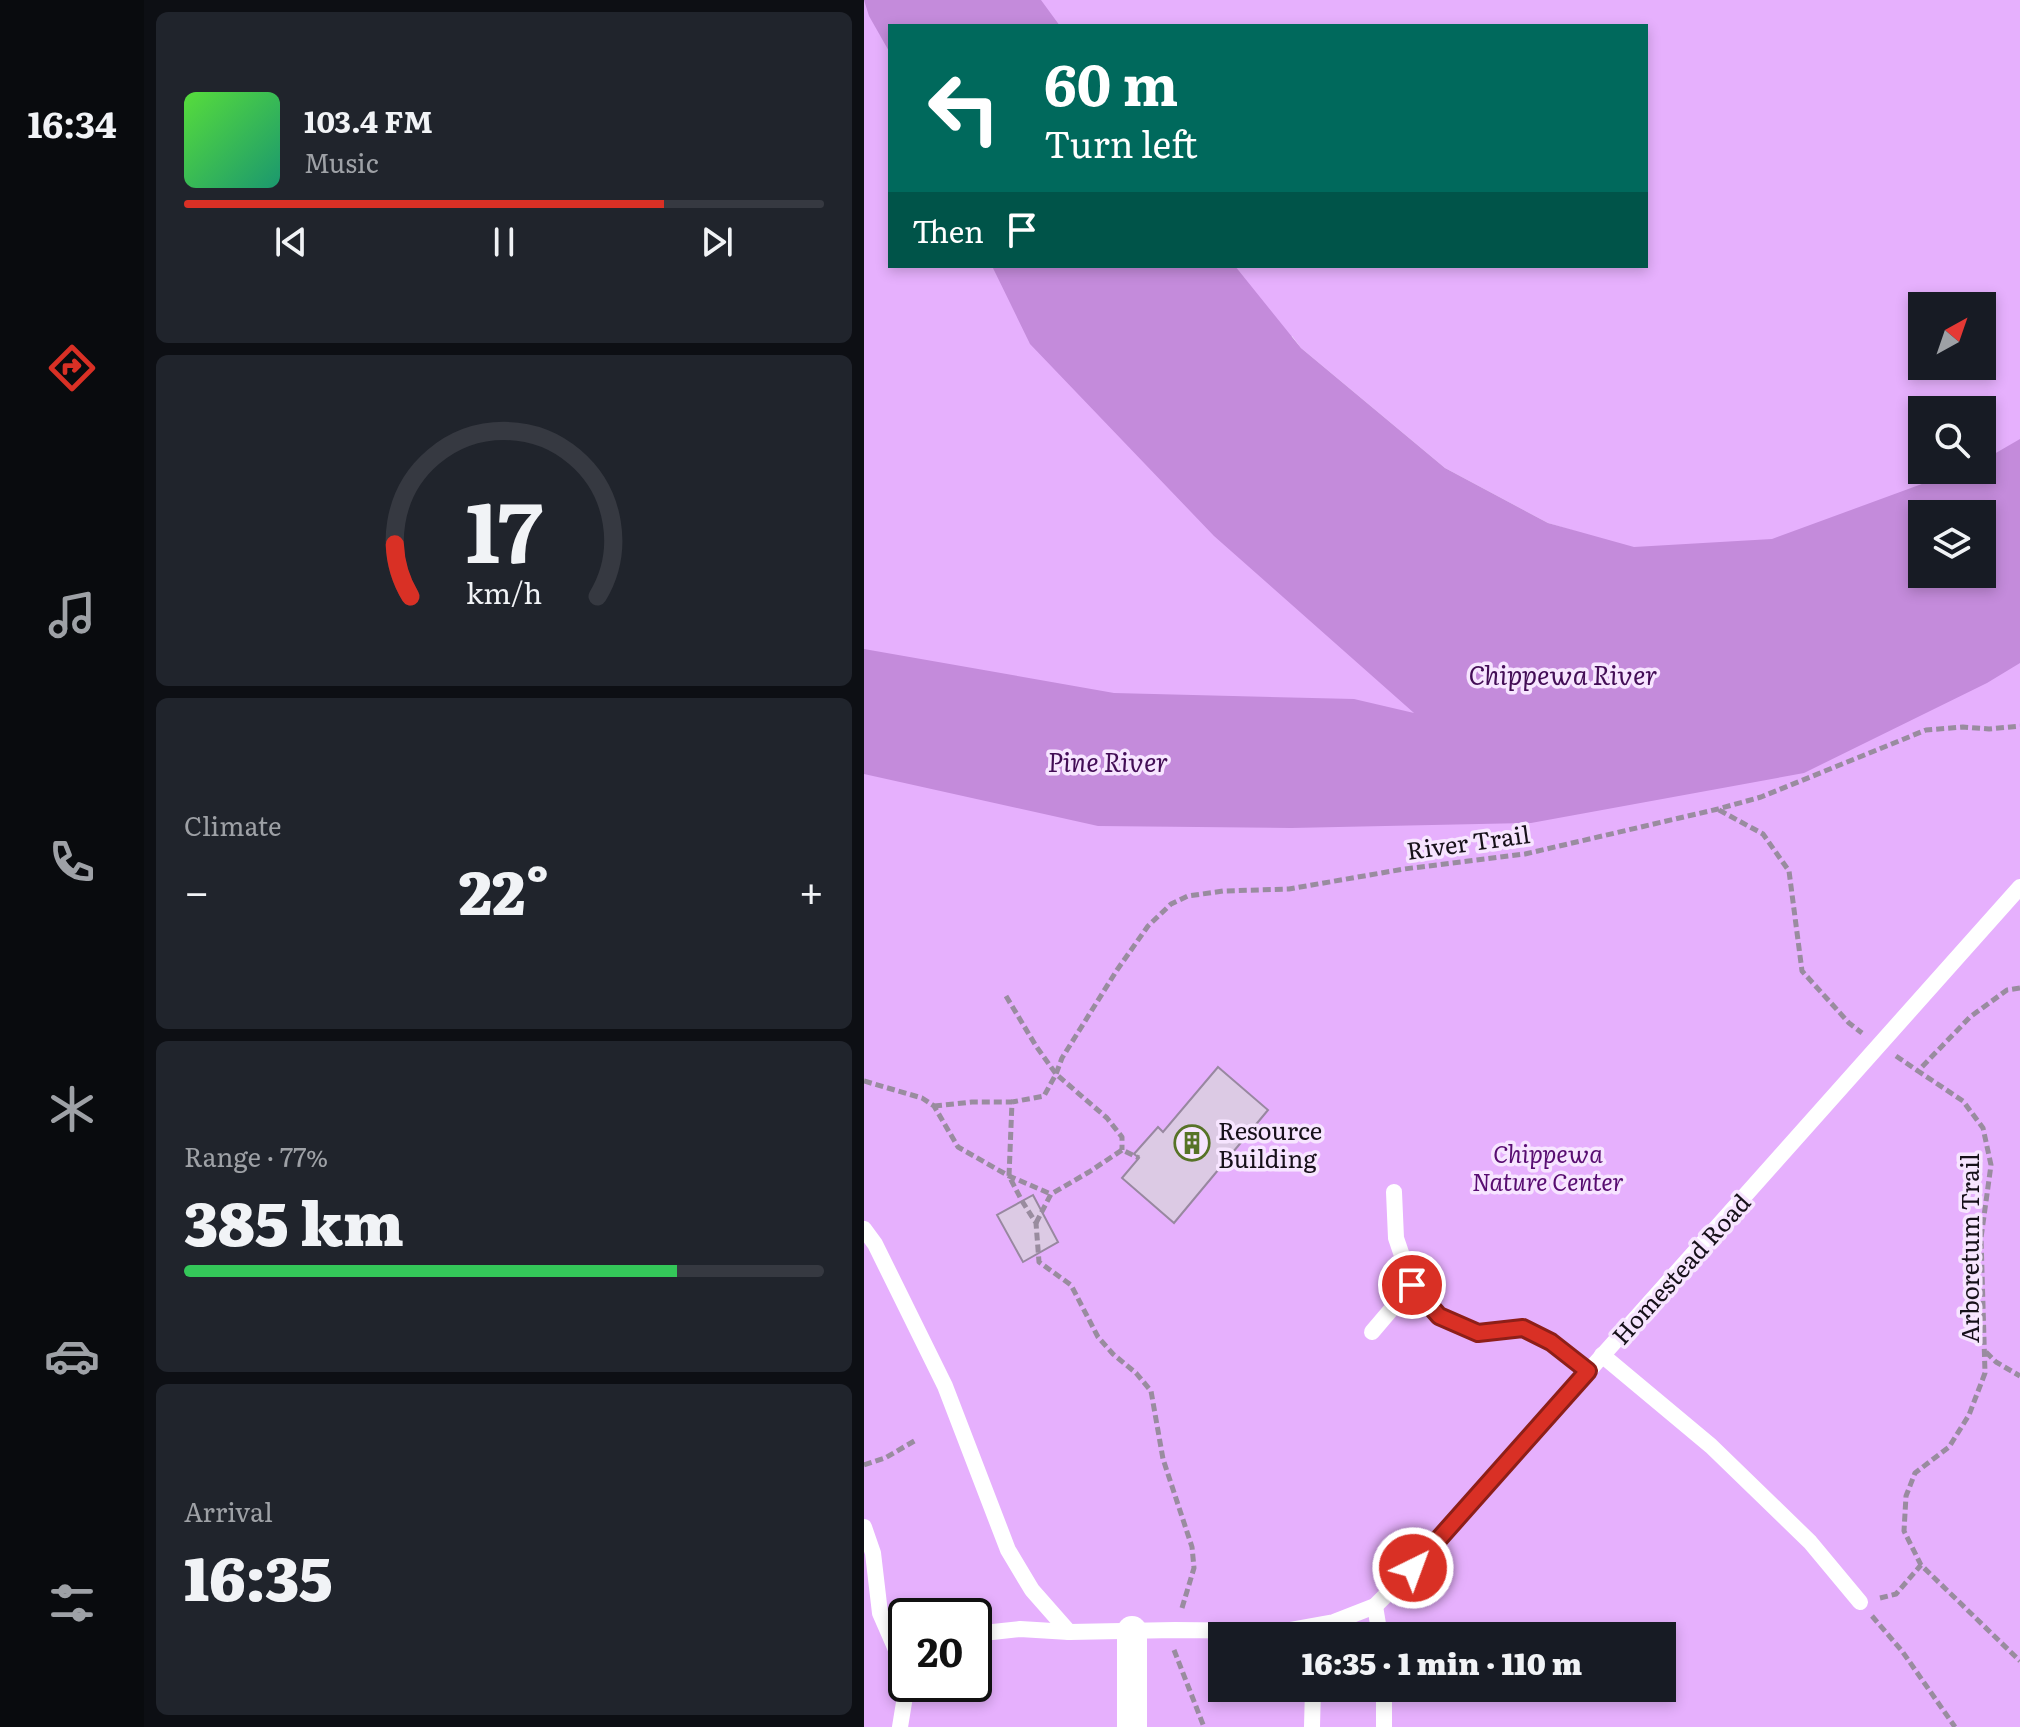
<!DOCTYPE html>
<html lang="en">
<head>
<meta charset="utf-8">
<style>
	body { margin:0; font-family:Literata,serif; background:#20242c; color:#f1f3f6; height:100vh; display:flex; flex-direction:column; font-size:30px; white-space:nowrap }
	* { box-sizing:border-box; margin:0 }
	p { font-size:26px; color:#9ea1a6 }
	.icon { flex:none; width:44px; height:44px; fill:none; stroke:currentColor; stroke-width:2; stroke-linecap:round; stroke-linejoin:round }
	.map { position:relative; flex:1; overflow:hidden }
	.sheet { display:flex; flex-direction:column; gap:12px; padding:12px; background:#0d0f14; width:720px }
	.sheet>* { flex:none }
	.guide { position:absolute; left:24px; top:24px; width:760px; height:244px; border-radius:0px; box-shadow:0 4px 12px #0003; background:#00695c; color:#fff; overflow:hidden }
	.needle { width:52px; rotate:40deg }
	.buttons { position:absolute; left:1044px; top:292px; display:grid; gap:16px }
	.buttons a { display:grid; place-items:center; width:88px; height:88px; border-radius:0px; background:#171b24; box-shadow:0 4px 12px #0003; font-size:40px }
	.speed { position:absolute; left:24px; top:1598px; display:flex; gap:16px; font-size:40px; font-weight:700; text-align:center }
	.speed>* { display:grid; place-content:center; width:104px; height:104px; border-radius:50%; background:#171b24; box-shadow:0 4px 12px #0003; line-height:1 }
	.speed .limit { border:4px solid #111; border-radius:12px; background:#fff; color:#111 }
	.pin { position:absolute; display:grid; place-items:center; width:68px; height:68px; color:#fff; margin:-34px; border:4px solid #fff; border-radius:50%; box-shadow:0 2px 8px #0007 }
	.me { position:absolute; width:88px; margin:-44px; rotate:42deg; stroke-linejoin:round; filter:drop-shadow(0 0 6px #0008) }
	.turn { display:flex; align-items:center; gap:28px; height:168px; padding:0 24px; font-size:36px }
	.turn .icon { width:104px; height:104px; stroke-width:2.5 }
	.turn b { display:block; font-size:56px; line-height:68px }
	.then { display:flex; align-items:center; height:76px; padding:0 24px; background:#0003; gap:16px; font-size:30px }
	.big { font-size:60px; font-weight:800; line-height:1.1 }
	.sheet .widget { flex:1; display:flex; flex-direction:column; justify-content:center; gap:12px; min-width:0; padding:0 28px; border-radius:12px; background:#20242c }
	.sheet .dial { align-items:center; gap:0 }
	.dial svg { height:208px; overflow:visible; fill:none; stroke:#363941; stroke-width:7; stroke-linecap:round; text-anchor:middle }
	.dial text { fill:#f1f3f6; stroke:none }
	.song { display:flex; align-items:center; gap:24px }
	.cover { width:96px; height:96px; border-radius:12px; background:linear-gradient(135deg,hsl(110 70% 55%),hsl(160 70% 35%)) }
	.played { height:8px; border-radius:4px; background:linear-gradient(90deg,#d93025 75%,#363941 75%) }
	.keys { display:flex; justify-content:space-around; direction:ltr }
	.heat { display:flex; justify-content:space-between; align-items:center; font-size:44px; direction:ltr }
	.charge { height:12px; border-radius:6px; background:linear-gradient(90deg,#34c759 77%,#363941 0) }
	.trip { position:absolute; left:344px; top:1622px; width:468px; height:80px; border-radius:0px; background:#171b24; box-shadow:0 4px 12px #0003; font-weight:800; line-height:80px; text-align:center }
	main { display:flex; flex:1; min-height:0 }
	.dock { display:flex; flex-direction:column; width:144px; justify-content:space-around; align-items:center; background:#090b0e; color:#9ea1a6 }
	.dock .icon { width:56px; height:56px }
	.dock .current { color:#d93025 }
	.dock b { font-size:36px; color:#f1f3f6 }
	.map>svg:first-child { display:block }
	.green { fill:#e6b0fd; fill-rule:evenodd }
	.water { fill:#c48bdb; fill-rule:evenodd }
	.building { fill:#dccae4; stroke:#9888a0; stroke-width:2 }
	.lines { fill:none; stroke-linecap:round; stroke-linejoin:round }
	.path { stroke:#998c9f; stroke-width:5; stroke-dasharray:8 4; stroke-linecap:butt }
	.service { stroke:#fff; stroke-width:16 }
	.minor { stroke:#fff; stroke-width:30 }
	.route-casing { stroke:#8d1f18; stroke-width:20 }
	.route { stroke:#d93025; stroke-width:14 }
	.labels { text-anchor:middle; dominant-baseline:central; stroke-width:7; stroke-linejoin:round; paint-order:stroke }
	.street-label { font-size:24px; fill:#17111a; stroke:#f7e5ff }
	.poi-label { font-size:24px; fill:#17111a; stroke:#f7e5ff; text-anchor:start }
	.park-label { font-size:24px; font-style:italic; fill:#580d71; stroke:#f7e5ff }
	.water-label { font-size:26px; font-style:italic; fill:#430d56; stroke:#f7e5ff }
</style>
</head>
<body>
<main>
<nav class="dock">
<b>16:34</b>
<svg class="icon current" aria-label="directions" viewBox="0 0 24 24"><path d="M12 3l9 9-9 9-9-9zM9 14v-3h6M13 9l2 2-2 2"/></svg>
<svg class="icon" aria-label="music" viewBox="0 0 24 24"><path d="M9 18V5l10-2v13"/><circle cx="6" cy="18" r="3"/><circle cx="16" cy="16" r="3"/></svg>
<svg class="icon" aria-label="phone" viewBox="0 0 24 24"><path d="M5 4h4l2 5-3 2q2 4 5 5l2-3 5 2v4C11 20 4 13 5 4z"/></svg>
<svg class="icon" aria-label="climate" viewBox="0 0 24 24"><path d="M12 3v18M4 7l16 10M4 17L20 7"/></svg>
<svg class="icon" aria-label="car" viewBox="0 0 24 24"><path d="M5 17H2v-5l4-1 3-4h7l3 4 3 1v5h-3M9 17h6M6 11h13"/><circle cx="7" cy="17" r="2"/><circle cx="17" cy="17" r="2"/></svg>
<svg class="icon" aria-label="filters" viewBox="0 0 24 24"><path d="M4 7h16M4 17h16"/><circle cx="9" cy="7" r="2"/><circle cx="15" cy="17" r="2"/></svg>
</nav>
<section class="sheet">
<div class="widget">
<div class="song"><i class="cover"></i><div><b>103.4 FM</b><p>Music</p></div></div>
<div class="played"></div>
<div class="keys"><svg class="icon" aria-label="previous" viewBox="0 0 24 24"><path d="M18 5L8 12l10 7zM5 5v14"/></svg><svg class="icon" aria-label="pause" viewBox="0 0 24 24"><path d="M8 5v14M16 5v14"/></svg><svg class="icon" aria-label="next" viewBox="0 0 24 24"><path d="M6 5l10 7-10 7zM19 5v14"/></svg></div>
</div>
<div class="widget dial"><svg viewBox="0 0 100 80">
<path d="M14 69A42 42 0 1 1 86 69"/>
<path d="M14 69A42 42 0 0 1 8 49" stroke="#d93025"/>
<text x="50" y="56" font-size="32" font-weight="700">17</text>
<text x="50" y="72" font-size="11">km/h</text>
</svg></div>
<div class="widget"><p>Climate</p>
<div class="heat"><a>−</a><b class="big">22°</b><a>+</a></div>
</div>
<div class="widget"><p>Range · 77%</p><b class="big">385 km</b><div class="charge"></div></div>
<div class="widget"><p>Arrival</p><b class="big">16:35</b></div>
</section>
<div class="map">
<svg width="1156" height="1727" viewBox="0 0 1156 1727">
	<rect width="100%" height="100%" fill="#f7e5ff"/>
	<path class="green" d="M0 0H1156V1727H0ZM26 26H782V266H26ZM1058 306H1118V366H1058ZM428 336 437 348 581 468 684 523 714 532 297 480ZM1058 410H1118V470H1058ZM1058 514H1118V574H1058ZM42 1616H110V1684H42ZM358 1636H798V1688H358Z"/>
	<g class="water">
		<path d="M0 0H177L196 26H26V53L5 16Z"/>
		<path d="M128 266H371L437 348 581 468 684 523 770 547 908 539 1096 470H1118V461L1156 439V663L1123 683 940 773 667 823 427 828 234 826 0 774V649L250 693 490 699 550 713 350 536 166 344ZM1058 514H1118V574H1058Z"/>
	</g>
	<g class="building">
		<path d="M354 1067 404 1110 310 1223 258 1178 275 1158 270 1154 294 1127 299 1132Z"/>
		<path d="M169 1195 194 1242 159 1262 133 1215Z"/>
	</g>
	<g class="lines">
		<g class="path">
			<path d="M855 810 899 834 925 871 938 971 985 1023 998 1033"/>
			<path d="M1156 988 1143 990 1106 1017 1054 1071 1099 1101 1119 1128 1127 1165 1117 1238 1121 1373 1105 1415 1085 1447 1051 1473 1042 1496 1040 1531 1057 1565 1156 1661"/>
			<path d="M142 996 172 1046 192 1074 243 1118 258 1137V1150"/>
			<path d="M1032 1056 1054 1071"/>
			<path d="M0 1081 58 1098 70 1106 94 1147 145 1176 187 1194"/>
			<path d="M70 1106 108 1102H148"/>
			<path d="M172 1223 187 1194 225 1172 258 1150 275 1158"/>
			<path d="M1122 1352 1132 1362 1156 1376"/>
			<path d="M0 1465 21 1458 52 1440"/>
			<path d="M1016 1598 1032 1594 1057 1565"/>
			<path d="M318 1608 330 1568 328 1547 299 1459 287 1391 272 1373 249 1354 234 1337 207 1285 175 1262 172 1223 158 1201 145 1176 148 1102 180 1096 192 1074 198 1058 253 970 284 926 307 904 324 896 359 891 425 889 540 869 661 854 854 809 897 797 1062 730 1099 727 1125 729 1156 726"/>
			<path d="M1008 1616 1038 1651 1091 1727"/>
			<path d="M310 1650 340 1727"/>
		</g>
		<g class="service">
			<path d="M530 1192 532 1238 548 1285 575 1316 614 1333 659 1328 687 1342 724 1371"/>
			<path d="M0 1229 11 1244 81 1386 144 1550 168 1590 205 1632"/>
			<path d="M508 1332 548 1285"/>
			<path d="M738 1355 847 1446 946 1542 996 1602"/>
			<path d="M0 1527 9 1553 16 1613 33 1652 42 1664"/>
			<path d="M511 1606 516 1636"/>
			<path d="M110 1634 156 1629 205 1632 311 1630 420 1631 470 1622 511 1606 549 1568 1156 887"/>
			<path d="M520 1688V1727"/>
			<path d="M36 1727 43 1684"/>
			<path d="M448 1727 449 1688"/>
		</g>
		<path class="minor" d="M268 1631V1727"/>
	</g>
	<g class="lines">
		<defs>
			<path id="route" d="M548 1285 575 1316 614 1333 659 1328 687 1342 724 1371 549 1568"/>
		</defs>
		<use href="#route" class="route-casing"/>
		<use href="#route" class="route"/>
	</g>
	<defs>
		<symbol id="building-ring" viewBox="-11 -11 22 22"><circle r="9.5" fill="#f7e5ff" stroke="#577327" stroke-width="1.5"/><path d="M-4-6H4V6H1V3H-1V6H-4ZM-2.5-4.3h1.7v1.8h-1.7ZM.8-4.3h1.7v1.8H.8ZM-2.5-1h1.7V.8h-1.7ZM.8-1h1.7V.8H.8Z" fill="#577327"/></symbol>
	</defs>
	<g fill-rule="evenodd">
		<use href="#building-ring" x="308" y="1123" width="40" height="40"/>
	</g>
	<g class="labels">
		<g class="street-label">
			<text transform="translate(604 841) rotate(-8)">River Trail</text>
			<text transform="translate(1104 1248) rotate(-90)">Arboretum Trail</text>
			<text transform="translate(816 1268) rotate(-48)">Homestead Road</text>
		</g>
		<g class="poi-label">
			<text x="354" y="1129">Resource<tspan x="354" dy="28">Building</tspan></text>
		</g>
		<g class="park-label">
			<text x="684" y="1152">Chippewa<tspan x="684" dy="28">Nature Center</tspan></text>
		</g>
		<g class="water-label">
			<text x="699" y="673">Chippewa River</text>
			<text x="244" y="760">Pine River</text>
		</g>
	</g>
</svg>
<div class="buttons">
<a><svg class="needle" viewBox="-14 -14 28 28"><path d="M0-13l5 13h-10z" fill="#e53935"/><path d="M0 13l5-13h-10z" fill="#9ea1a6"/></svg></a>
<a><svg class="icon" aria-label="search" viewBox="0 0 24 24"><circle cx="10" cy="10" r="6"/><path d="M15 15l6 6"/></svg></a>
<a><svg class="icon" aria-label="layers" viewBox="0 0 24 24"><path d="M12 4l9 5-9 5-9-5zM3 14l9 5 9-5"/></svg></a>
</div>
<div class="speed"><div class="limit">20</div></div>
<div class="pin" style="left:548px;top:1285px;background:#d93025"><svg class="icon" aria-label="arrive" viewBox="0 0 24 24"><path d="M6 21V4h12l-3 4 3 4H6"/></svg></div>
<svg class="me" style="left:549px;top:1568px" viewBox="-20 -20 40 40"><circle r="17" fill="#d93025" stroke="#fff" stroke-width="3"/><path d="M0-11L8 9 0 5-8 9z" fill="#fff"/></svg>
<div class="trip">16:35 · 1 min · 110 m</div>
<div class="guide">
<div class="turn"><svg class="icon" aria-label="left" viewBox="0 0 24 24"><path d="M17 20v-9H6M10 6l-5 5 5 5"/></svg><div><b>60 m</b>Turn left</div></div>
<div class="then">Then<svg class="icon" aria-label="arrive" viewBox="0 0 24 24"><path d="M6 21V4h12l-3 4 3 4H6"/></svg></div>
</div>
</div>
</main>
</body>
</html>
